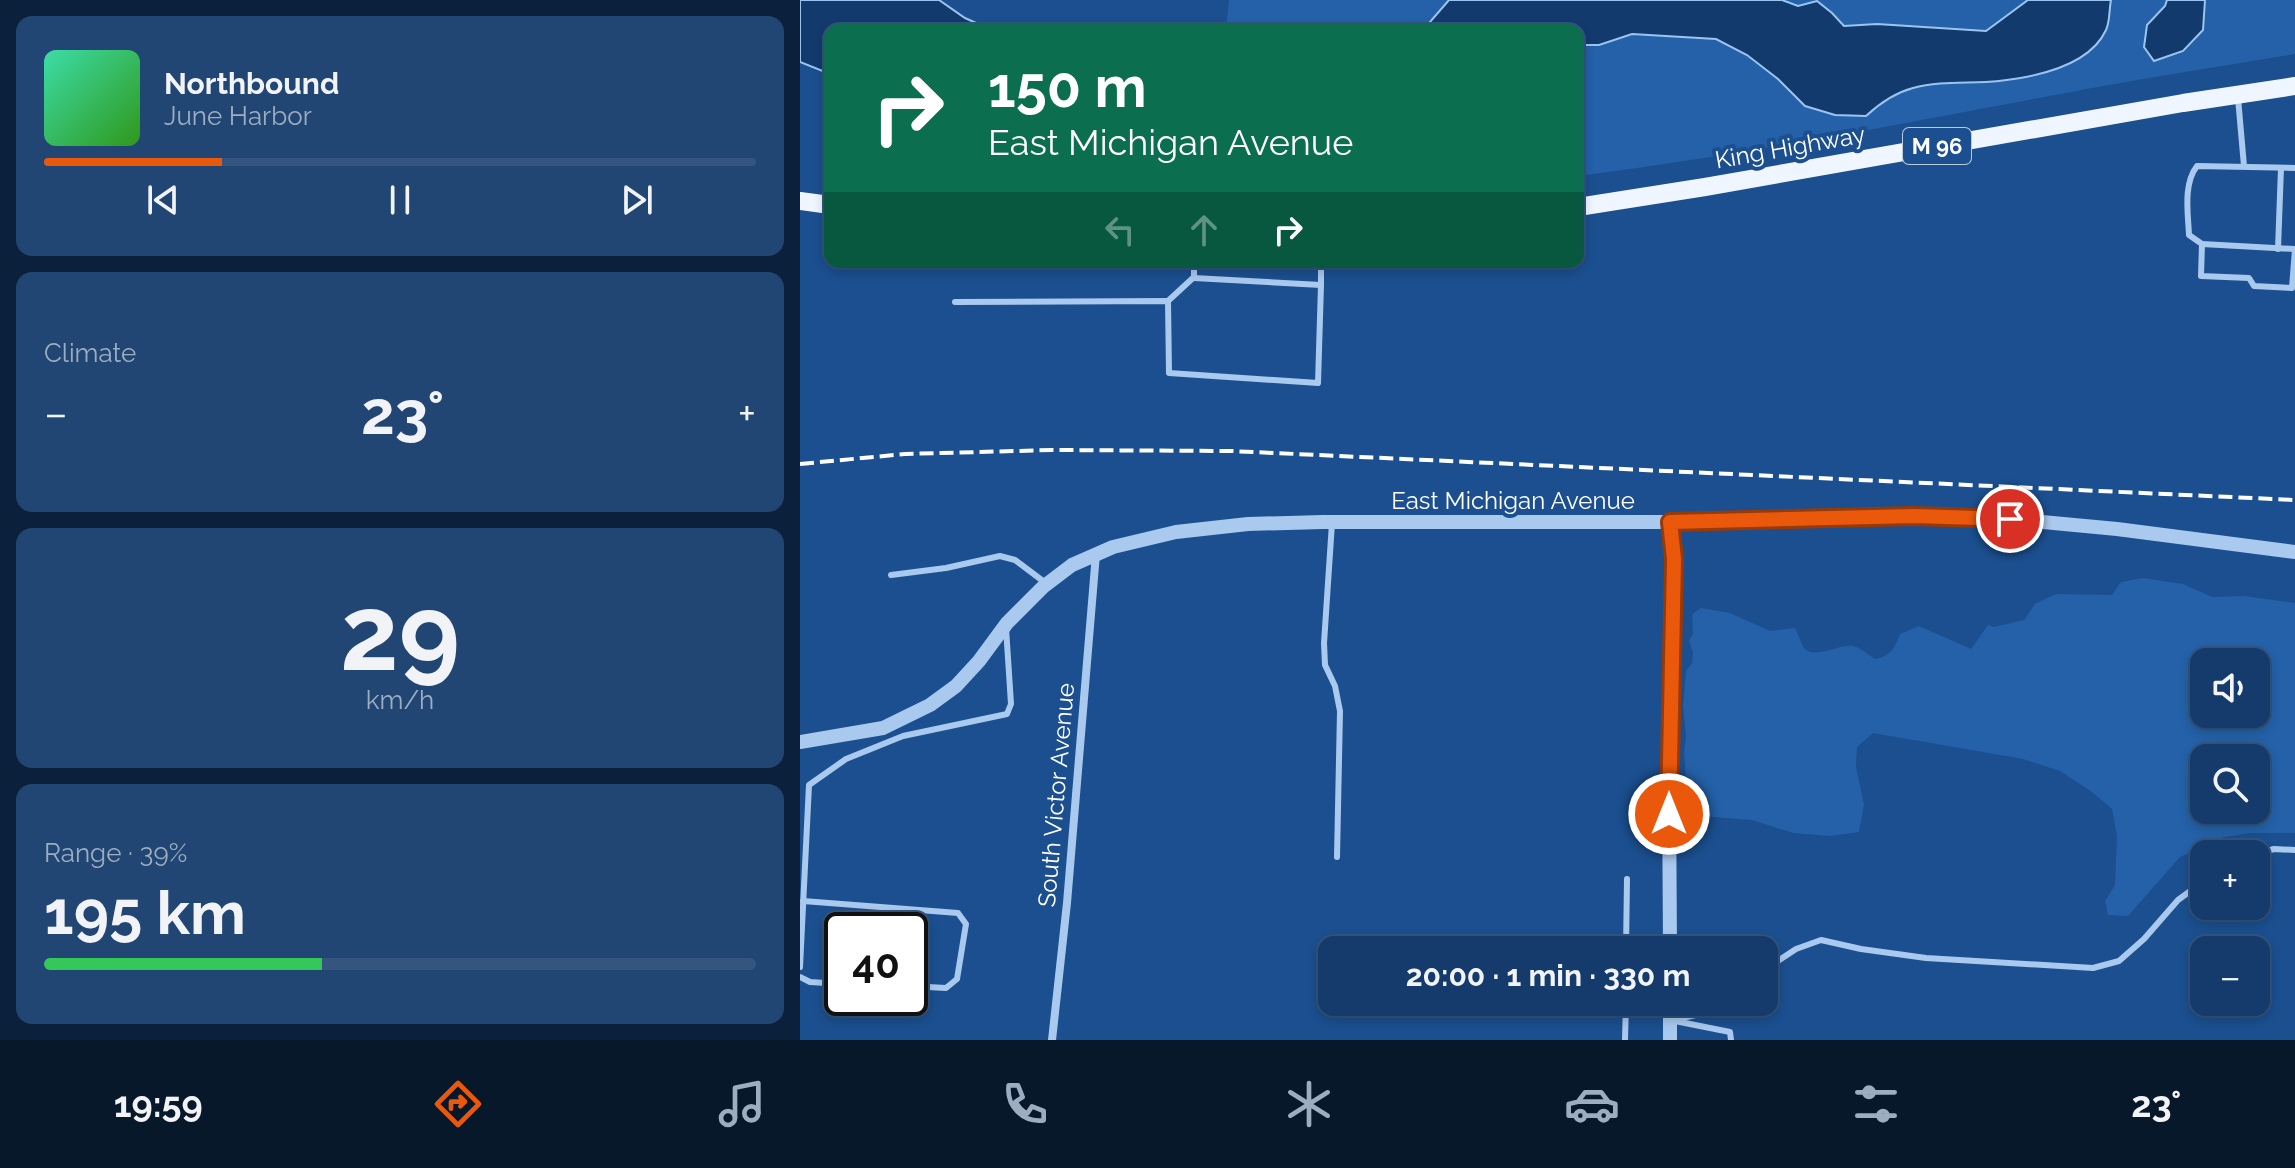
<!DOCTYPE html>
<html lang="en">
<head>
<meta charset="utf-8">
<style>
	body { margin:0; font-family:Raleway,sans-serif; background:#214673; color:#f1f3f6; height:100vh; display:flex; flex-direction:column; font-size:30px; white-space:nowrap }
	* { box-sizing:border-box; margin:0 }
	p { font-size:26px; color:#9dadc1 }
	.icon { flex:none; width:44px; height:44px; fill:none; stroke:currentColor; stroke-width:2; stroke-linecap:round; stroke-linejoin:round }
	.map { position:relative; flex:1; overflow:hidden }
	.details { display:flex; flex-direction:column; gap:16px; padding:16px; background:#0b203b; width:800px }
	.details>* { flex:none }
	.hud { position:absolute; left:24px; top:24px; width:760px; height:244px; border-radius:16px; box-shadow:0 4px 12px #0003,0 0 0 2px #33557e; background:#0b6e4f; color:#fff; overflow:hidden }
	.fabs { position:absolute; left:1390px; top:648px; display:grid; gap:16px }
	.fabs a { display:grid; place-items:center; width:80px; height:80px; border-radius:16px; background:#143b6b; box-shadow:0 4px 12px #0003,0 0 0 2px #33557e; font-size:40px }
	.speed { position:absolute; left:24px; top:912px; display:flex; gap:16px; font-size:40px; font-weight:700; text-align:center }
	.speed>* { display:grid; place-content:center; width:104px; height:104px; border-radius:50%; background:#143b6b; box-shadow:0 4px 12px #0003,0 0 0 2px #33557e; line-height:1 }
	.speed .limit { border:4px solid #111; border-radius:12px; background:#fff; color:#111 }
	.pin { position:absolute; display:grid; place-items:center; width:68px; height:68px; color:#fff; margin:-34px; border:4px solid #fff; border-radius:50%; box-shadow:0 2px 8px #0007 }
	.me { position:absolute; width:88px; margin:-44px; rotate:0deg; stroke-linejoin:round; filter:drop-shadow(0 0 6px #0008) }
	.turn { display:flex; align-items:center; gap:28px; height:168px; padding:0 32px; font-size:36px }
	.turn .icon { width:104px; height:104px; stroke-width:2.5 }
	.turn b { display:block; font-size:56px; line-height:68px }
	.lanes { display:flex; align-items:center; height:76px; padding:0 32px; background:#0003; justify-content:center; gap:40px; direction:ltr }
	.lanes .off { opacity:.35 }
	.big { font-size:60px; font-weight:700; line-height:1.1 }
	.details .tile { flex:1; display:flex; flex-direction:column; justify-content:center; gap:12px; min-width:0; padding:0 28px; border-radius:16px; background:#214673 }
	.details .dial { align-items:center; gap:0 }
	.dial b { font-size:104px; line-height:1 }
	.song { display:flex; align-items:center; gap:24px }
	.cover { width:96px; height:96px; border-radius:12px; background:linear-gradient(135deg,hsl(160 70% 55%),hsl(110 70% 35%)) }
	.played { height:8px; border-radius:4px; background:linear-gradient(90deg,#ea580c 25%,#33557e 25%) }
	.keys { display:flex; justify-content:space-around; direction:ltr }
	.heat { display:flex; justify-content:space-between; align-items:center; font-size:44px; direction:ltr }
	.charge { height:12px; border-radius:6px; background:linear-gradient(90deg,#34c759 39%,#33557e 0) }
	.trip { position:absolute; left:518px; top:936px; width:460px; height:80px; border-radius:16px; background:#143b6b; box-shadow:0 4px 12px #0003,0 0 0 2px #33557e; font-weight:700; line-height:80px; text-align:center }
	.dock { display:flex; height:128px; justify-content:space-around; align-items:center; background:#08182b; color:#9dadc1 }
	.dock .icon { width:56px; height:56px }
	.dock .active { color:#ea580c }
	.dock b { font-size:36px; color:#f1f3f6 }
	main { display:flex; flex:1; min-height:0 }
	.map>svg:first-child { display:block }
	.green { fill:#2461a8; fill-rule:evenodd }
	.water { fill:#123a6d; stroke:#9cc4f0; stroke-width:2 }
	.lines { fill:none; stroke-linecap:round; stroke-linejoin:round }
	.service { stroke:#a9c9ee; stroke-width:6 }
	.minor { stroke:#a9c9ee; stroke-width:8 }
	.tertiary { stroke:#a9c9ee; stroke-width:14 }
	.primary { stroke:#f0f6ff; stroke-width:18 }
	.rail { stroke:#fff; stroke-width:4; stroke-dasharray:14 6; stroke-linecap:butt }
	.route-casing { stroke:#983908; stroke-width:20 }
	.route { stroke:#ea580c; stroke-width:14 }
	.labels { text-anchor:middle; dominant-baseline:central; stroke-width:8; stroke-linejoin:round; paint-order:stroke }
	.shield { fill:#1b4f8f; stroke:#bbcadd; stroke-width:2 }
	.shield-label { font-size:22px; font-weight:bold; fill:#fff }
	.street-label { font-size:24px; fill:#fff; stroke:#1b4f8f }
</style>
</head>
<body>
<main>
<section class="details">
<div class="tile">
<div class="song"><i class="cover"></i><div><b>Northbound</b><p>June Harbor</p></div></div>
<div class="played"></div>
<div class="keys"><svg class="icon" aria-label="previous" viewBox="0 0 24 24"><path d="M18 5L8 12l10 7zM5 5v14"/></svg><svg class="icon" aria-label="pause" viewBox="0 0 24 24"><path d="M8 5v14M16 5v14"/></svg><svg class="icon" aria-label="next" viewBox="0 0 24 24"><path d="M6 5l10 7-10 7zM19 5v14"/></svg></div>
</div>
<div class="tile"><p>Climate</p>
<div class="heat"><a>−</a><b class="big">23°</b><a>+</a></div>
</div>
<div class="tile dial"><b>29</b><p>km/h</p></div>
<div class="tile"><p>Range · 39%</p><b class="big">195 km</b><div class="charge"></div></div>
</section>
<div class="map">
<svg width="1495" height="1040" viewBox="0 0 1495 1040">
	<rect width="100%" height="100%" fill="#1b4f8f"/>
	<g class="green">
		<path d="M429 0H649L623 30H426Z"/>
		<path d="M982 0H1228L1186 31 1077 24 1044 26 1032 13 998 6Z"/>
		<path d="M1311 0H1367L1365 6 1347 25 1403 30 1405 0H1495V54C1427 65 1359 76 1292 88 1121 120 950 154 778 176V45H799L832 34 916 39 947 55 978 79 1005 106 1066 116C1080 103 1094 93 1113 88 1140 80 1171 84 1199 81 1235 77 1289 67 1306 30 1310 22 1309 10 1311 0Z"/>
		<path d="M1343 578 1383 584 1412 597 1444 596 1495 603V833H1450L1424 837 1380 857 1328 916 1308 915 1305 901 1315 885 1317 836 1312 809 1292 792 1260 771 1223 759 1073 733 1057 747 1056 767 1064 805 1059 832 1030 836 993 833 952 820 900 816 901 801 886 779 884 753 886 736 883 706 886 671 892 663 893 653 889 640 893 634 892 614 901 608 930 613 970 631 995 628C998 633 1000 641 1003 646 1012 662 1038 643 1053 646 1062 648 1067 655 1076 659 1091 655 1094 649 1100 634L1119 626 1171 649 1188 625 1194 627 1224 620 1235 604 1256 594 1312 595 1321 582ZM1404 662H1456V714H1404ZM1404 758H1456V810H1404Z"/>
	</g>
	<g class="water">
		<path d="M0 0H139L165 18 192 30H30V74L0 62Z"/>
		<path d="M649 0H982L998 6 1017 1 1032 13 1044 26 1077 24 1186 31 1228 0H1311C1309 10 1310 22 1306 30 1289 67 1235 77 1199 81 1171 84 1141 80 1113 88 1094 93 1080 103 1066 116L1035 115 1005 106 978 79 947 55 916 39 832 34 799 45H778V30H623Z"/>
		<path d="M1367 0H1405L1403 30 1383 51 1354 61 1344 47 1347 25 1365 6Z"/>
	</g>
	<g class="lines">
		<g class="service">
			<path d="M1438 98 1444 166"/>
			<path d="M1495 168 1397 166C1383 184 1388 213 1389 235L1402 244 1401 276 1449 278 1454 286 1492 288 1495 249"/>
			<path d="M1402 244 1494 249"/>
			<path d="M1478 249 1481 168"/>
			<path d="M394 262V278L521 285V262"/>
			<path d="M368 301 394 277"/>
			<path d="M155 302 368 301 369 373 518 383 521 285"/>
			<path d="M532 523 524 643 525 665 535 686 540 711 537 857"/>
			<path d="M91 575 146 568 200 556 215 560 247 584"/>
			<path d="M1456 854 1474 849 1495 850"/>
			<path d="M3 901 158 913 166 924 157 979 146 988 110 986"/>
			<path d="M826 950 827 879"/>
			<path d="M0 967 9 785 46 759 103 736 207 714 211 704 206 628"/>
			<path d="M964 970 996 949 1021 940 1061 949 1126 958 1293 968 1319 961 1344 939 1378 900 1404 881"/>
			<path d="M0 977 10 982 42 984"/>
			<path d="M870 1020 930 1032 931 1040"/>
			<path d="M874 1020 926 1008 932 1002"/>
			<path d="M825 1040 826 1002"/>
		</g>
		<path class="minor" d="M252 1040 267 903 296 554"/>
		<g class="tertiary">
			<path d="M0 742 83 728 130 705 156 686 179 661 207 623 243 587 272 565 313 547 376 532 448 524 523 522H870L1114 516 1210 519 1317 529 1495 552"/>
			<path d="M870 950 869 787 874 559 870 522"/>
			<path d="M870 1002V1040"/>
		</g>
		<g class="primary">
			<path d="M0 201 30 205"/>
			<path d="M778 207 905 187 1383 103 1495 86"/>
		</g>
		<path class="rail" d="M0 464 105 454 252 450 431 451 1495 500"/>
	</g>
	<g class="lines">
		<defs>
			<path id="route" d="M869 814 874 559 870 522 1114 516 1210 519"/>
		</defs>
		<use href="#route" class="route-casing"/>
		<use href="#route" class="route"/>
	</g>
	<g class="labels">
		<rect class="shield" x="1103" y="128" width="68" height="36" rx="6"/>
		<g class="shield-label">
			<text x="1137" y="146">M 96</text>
		</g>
		<g class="street-label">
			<text transform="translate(990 147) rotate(-10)">King Highway</text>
			<text x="713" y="500">East Michigan Avenue</text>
			<text transform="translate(256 795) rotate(-85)">South Victor Avenue</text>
		</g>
	</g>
</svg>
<div class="fabs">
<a><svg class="icon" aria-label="sound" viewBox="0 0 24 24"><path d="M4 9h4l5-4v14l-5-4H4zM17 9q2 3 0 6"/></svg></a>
<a><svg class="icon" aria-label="search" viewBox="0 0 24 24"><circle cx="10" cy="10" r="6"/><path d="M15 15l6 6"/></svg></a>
<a>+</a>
<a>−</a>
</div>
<div class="speed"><div class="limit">40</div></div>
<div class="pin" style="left:1210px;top:519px;background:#d93025"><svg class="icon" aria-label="arrive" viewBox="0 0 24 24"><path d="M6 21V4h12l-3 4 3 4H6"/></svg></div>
<svg class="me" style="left:869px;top:814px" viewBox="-20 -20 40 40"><circle r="17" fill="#ea580c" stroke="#fff" stroke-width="3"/><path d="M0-11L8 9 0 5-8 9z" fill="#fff"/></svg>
<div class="trip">20:00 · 1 min · 330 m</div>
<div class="hud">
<div class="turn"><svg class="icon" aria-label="right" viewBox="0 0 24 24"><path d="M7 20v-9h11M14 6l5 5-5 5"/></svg><div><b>150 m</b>East Michigan Avenue</div></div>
<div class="lanes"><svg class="icon off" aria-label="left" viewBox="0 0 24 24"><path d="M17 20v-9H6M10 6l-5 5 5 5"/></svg><svg class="icon off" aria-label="ahead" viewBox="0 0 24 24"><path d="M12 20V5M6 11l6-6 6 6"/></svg><svg class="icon" aria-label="right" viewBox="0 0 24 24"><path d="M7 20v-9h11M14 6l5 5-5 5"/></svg></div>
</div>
</div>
</main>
<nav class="dock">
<b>19:59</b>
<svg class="icon active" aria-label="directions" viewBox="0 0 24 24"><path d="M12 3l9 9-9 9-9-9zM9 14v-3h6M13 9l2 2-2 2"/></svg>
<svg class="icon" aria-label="music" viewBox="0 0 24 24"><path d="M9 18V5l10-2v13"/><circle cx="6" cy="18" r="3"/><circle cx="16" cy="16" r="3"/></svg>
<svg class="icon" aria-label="phone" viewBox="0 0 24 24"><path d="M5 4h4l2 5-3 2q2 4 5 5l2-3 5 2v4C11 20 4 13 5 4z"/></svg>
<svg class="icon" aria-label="climate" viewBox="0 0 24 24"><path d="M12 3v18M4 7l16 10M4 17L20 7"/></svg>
<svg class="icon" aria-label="car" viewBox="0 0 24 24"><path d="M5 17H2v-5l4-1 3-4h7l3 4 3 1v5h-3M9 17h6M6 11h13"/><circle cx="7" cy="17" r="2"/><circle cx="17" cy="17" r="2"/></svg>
<svg class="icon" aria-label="filters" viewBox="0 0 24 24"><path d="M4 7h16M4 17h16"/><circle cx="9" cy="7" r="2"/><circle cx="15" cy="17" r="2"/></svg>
<b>23°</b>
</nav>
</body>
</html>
